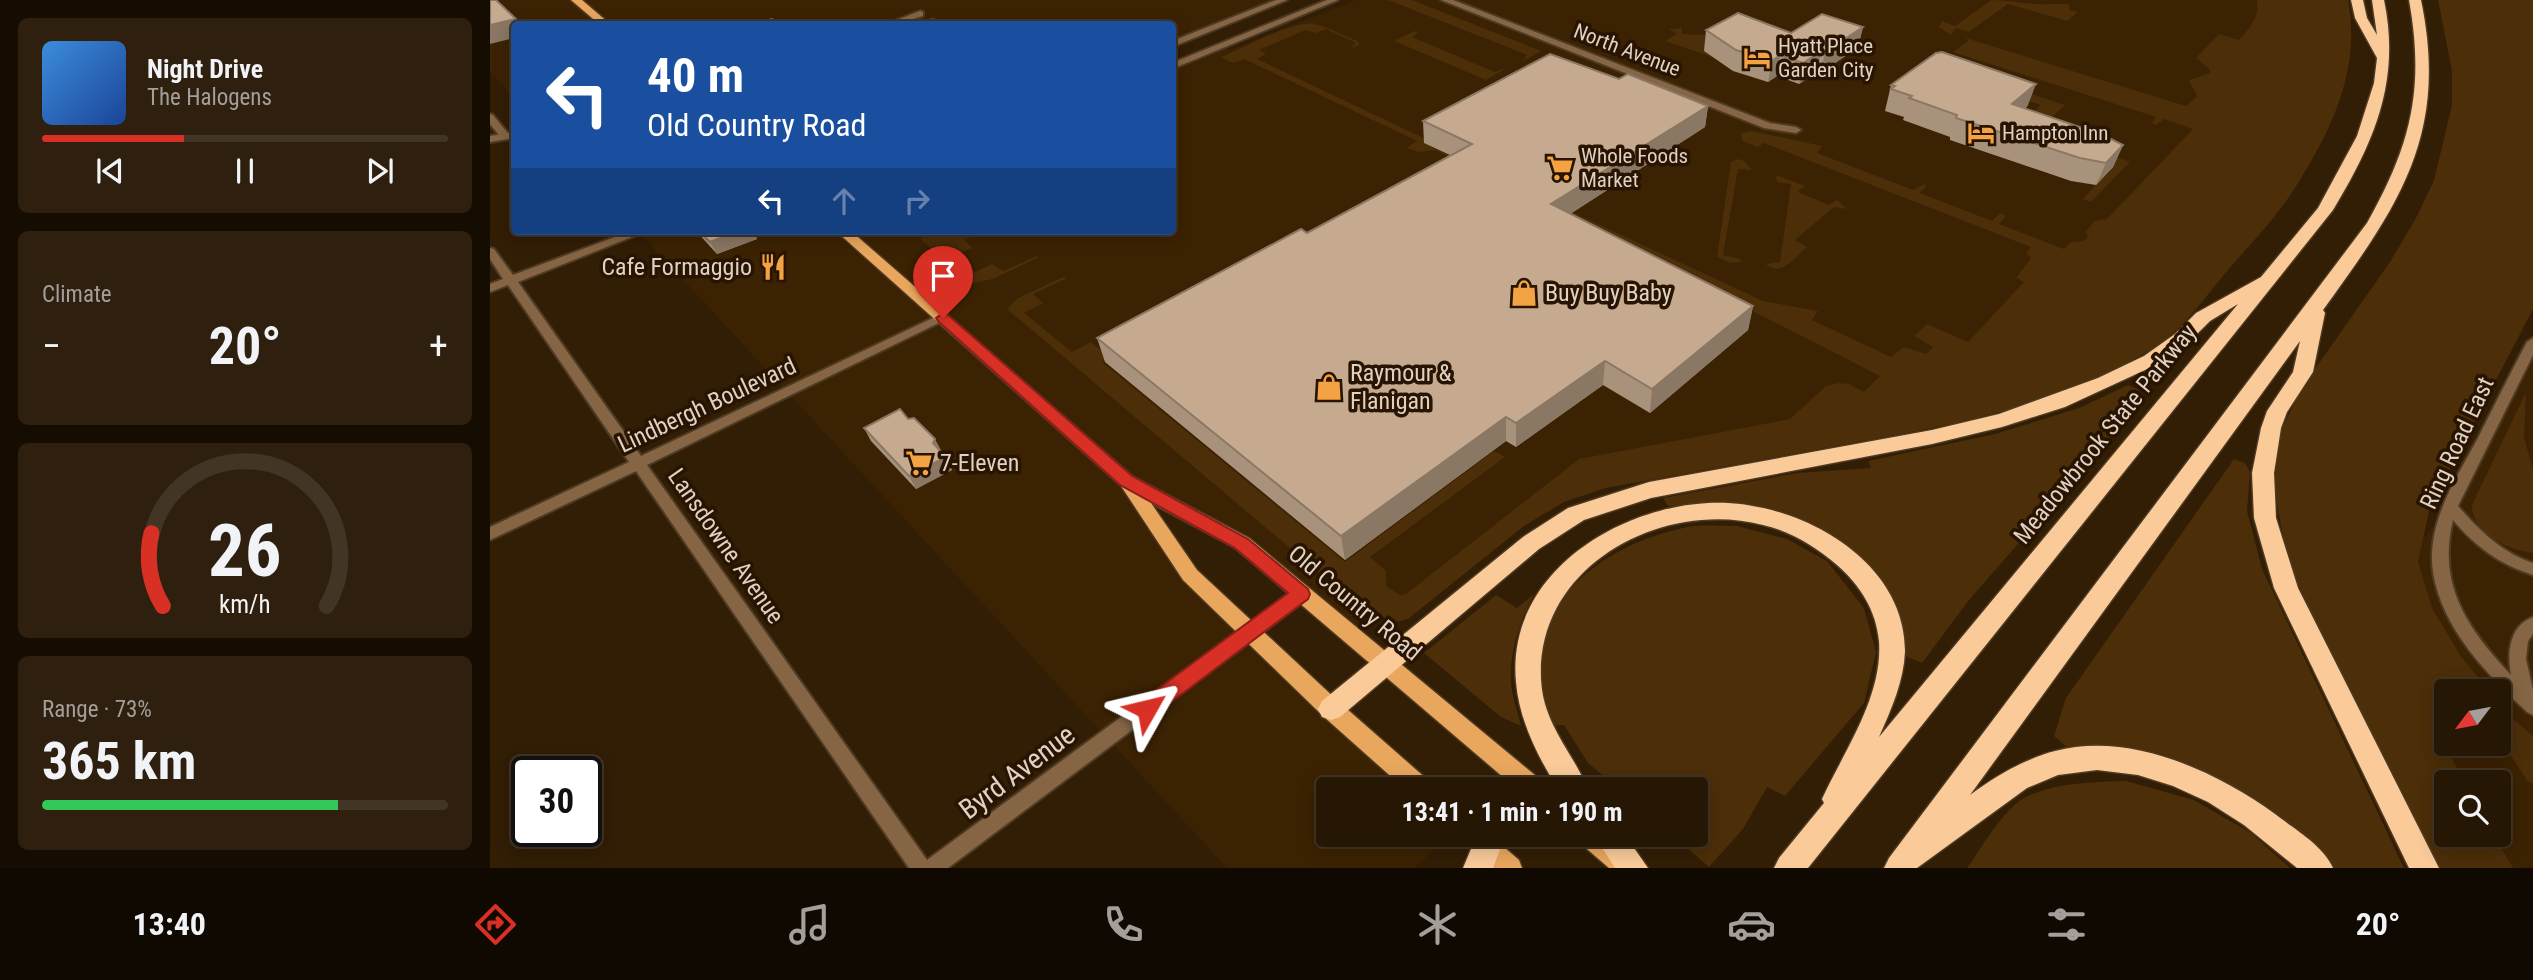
<!DOCTYPE html>
<html lang="en">
<head>
<meta charset="utf-8">
<style>
	body { margin:0; font-family:"Roboto Condensed",sans-serif; background:#2e1f0e; color:#f1f3f6; height:100vh; display:flex; flex-direction:column; font-size:26px; white-space:nowrap }
	* { box-sizing:border-box; margin:0 }
	p { font-size:23px; color:#a49f9a }
	.icon { flex:none; width:38px; height:38px; fill:none; stroke:currentColor; stroke-width:2; stroke-linecap:round; stroke-linejoin:round }
	.map { position:relative; flex:1; overflow:hidden }
	.panel { display:flex; flex-direction:column; gap:18px; padding:18px; background:#150c02; width:490px }
	.panel>* { flex:none }
	.hud { position:absolute; left:21px; top:21px; width:665px; height:214px; border-radius:7px; box-shadow:0 4px 18px #0003,0 0 0 2px #423526; background:#1a4fa0; color:#fff; overflow:hidden }
	.needle { width:46px; rotate:238deg }
	.controls { position:absolute; left:1944px; top:679px; display:grid; gap:14px }
	.controls a { display:grid; place-items:center; width:77px; height:77px; border-radius:7px; background:#261604; box-shadow:0 4px 18px #0003,0 0 0 2px #423526; font-size:35px }
	.speed { position:absolute; left:21px; top:756px; display:flex; gap:14px; font-size:35px; font-weight:700; text-align:center }
	.speed>* { display:grid; place-content:center; width:91px; height:91px; border-radius:50%; background:#261604; box-shadow:0 4px 18px #0003,0 0 0 2px #423526; line-height:1 }
	.speed .limit { border:4px solid #111; border-radius:10px; background:#fff; color:#111 }
	.pin { position:absolute; display:grid; place-items:center; width:60px; height:60px; color:#fff; margin:-72px -30px; border-radius:50% 50% 50% 0; rotate:-45deg; box-shadow:0 0 7px #0007 }
	.pin .icon { rotate:45deg }
	.me { position:absolute; width:77px; margin:-38px; rotate:53deg; stroke-linejoin:round; filter:drop-shadow(0 0 5px #0008) }
	.turn { display:flex; align-items:center; gap:24px; height:147px; padding:0 21px; font-size:32px }
	.turn .icon { width:91px; height:91px; stroke-width:2.5 }
	.turn b { display:block; font-size:49px; line-height:60px }
	.lanes { display:flex; align-items:center; height:66px; padding:0 21px; background:#0003; justify-content:center; gap:35px; direction:ltr }
	.lanes .off { opacity:.35 }
	.big { font-size:52px; font-weight:700; line-height:1.1 }
	.panel .tile { flex:1; display:flex; flex-direction:column; justify-content:center; gap:10px; min-width:0; padding:0 24px; border-radius:10px; background:#2e1f0e }
	.panel .dial { align-items:center; gap:0 }
	.dial svg { height:182px; overflow:visible; fill:none; stroke:#423526; stroke-width:7; stroke-linecap:round; text-anchor:middle }
	.dial text { fill:#f1f3f6; stroke:none }
	.song { display:flex; align-items:center; gap:21px }
	.cover { width:84px; height:84px; border-radius:10px; background:linear-gradient(135deg,hsl(210 70% 55%),hsl(220 70% 35%)) }
	.played { height:7px; border-radius:4px; background:linear-gradient(90deg,#d93025 35%,#423526 35%) }
	.keys { display:flex; justify-content:space-around; direction:ltr }
	.heat { display:flex; justify-content:space-between; align-items:center; font-size:38px; direction:ltr }
	.charge { height:10px; border-radius:5px; background:linear-gradient(90deg,#34c759 73%,#423526 0) }
	.trip { position:absolute; left:826px; top:777px; width:392px; height:70px; border-radius:7px; background:#261604; box-shadow:0 4px 18px #0003,0 0 0 2px #423526; font-weight:700; line-height:70px; text-align:center }
	.tab-bar { display:flex; height:112px; justify-content:space-around; align-items:center; background:#0f0902; color:#a49f9a }
	.tab-bar .icon { width:49px; height:49px }
	.tab-bar .on { color:#d93025 }
	.tab-bar b { font-size:32px; color:#f1f3f6 }
	main { display:flex; flex:1; min-height:0 }
	.map>svg:first-child { display:block }
	.built { fill:#3b2202; fill-rule:evenodd }
	.green { fill:#4c2e09 }
	.lines { fill:none; stroke-linecap:round; stroke-linejoin:round }
	.minor-casing { stroke:#4e3a23; stroke-width:4 }
	.tertiary-casing { stroke:#4e3a23; stroke-width:4 }
	.primary-casing { stroke:#4e3a23; stroke-width:3 }
	.motorway-casing { stroke:#4e3a23; stroke-width:3 }
	.minor { fill:#856544; fill-rule:evenodd }
	.tertiary { fill:#856544; fill-rule:evenodd }
	.primary { fill:#e9a75e; fill-rule:evenodd }
	.motorway { fill:#faca99; fill-rule:evenodd }
	.wall { fill:#a9927b }
	.shaded-wall { fill:#8a7764 }
	.building { fill:#c5aa8f; stroke:#8a7764; stroke-width:2 }
	.route { fill:#d93025; stroke:#8d1f18; stroke-width:2 }
	.labels { text-anchor:middle; dominant-baseline:central; stroke-width:7; stroke-linejoin:round; paint-order:stroke }
	.far-poi-label { font-size:21px; fill:#dfd1c3; stroke:#281400; text-anchor:start }
	.far-street-label { font-size:21px; fill:#dfd1c3; stroke:#281400 }
	.poi-label { font-size:24px; fill:#dfd1c3; stroke:#281400; text-anchor:start }
	.street-label { font-size:24px; fill:#dfd1c3; stroke:#281400 }
	.near-street-label { font-size:28px; fill:#dfd1c3; stroke:#281400 }
</style>
</head>
<body>
<main>
<section class="panel">
<div class="tile">
<div class="song"><i class="cover"></i><div><b>Night Drive</b><p>The Halogens</p></div></div>
<div class="played"></div>
<div class="keys"><svg class="icon" aria-label="previous" viewBox="0 0 24 24"><path d="M18 5L8 12l10 7zM5 5v14"/></svg><svg class="icon" aria-label="pause" viewBox="0 0 24 24"><path d="M8 5v14M16 5v14"/></svg><svg class="icon" aria-label="next" viewBox="0 0 24 24"><path d="M6 5l10 7-10 7zM19 5v14"/></svg></div>
</div>
<div class="tile"><p>Climate</p>
<div class="heat"><a>−</a><b class="big">20°</b><a>+</a></div>
</div>
<div class="tile dial"><svg viewBox="0 0 100 80">
<path d="M14 69A42 42 0 1 1 86 69"/>
<path d="M14 69A42 42 0 0 1 9 37" stroke="#d93025"/>
<text x="50" y="56" font-size="32" font-weight="700">26</text>
<text x="50" y="72" font-size="11">km/h</text>
</svg></div>
<div class="tile"><p>Range · 73%</p><b class="big">365 km</b><div class="charge"></div></div>
</section>
<div class="map">
<svg width="2043" height="868" viewBox="0 0 2043 868">
	<rect width="100%" height="100%" fill="#321d05"/>
	<g class="built">
		<path d="M0 0H793L683 44 682 24H24V98L0 72Z"/>
		<path d="M866 0H1779L1719 128 1446 399 1089 463 866 640 752 544 638 482 700 575 841 709 931 789H838V835H960L924 868H737L148 231H682L683 66 732 46 739 50Z"/>
		<path d="M2043 342V868H1982L1964 835H2009V782H1956L1887 596 1960 506ZM1956 691H2009V744H1956Z"/>
	</g>
	<g class="green">
		<path d="M898 0H922L1051 51 1031 62 1037 55Z"/>
		<path d="M1501 0C1518 0 1532 4 1548 4 1559 5 1568 3 1578 4L1580 10 1588 12 1577 21 1518 4 1479 32 1466 28 1461 35 1449 27 1452 21 1465 26Z"/>
		<path d="M1767 0H1858C1871 68 1843 127 1808 183 1789 215 1762 242 1738 270 1716 296 1695 327 1666 346 1573 407 1447 428 1340 447 1265 461 1191 474 1116 488L1074 502 1034 526 918 619 903 623 846 587 517 309 528 298 573 277 577 278 543 294 553 303 534 313 582 352 601 342 619 357 612 362 855 562 1004 451 1015 457 880 557 896 571V586L910 595 916 594 1089 459 1300 419 1336 386 1348 383 1359 384 1374 392 1390 376 946 150 929 152 916 148 927 141 754 59 743 63 731 57C753 48 803 20 825 24 839 27 854 36 867 41L870 45 861 48 866 43 836 29 826 33 816 30 769 50 776 54 767 59 938 140 934 143 1273 301 1328 311 1322 320 1401 357 1414 347 1436 354 1443 347 1424 336 1437 324 1478 342 1534 282 1526 278 1541 258 1536 253 1541 247 1274 143 1268 147 1252 141 1251 133 1262 131 1332 146 1327 153 1423 190 1434 184 1436 186 1430 193 1502 221 1509 214H1514L1515 217 1509 224 1574 249 1581 242 1593 241 1598 237 1595 232 1605 221 1617 219 1703 129 1674 119 1666 125 1662 123 1666 117 1463 52 1478 41 1476 38 1696 106 1707 96 1699 80 1720 73V70L1706 58 1729 34 1749 40C1761 27 1769 18 1767 0Z"/>
		<path d="M1948 0H2043V309L1940 507 1928 562 1942 608 1972 658 2000 691H1956V728L1944 727 1975 782H1956V835H2004L2023 868H1950L1833 641 1797 558 1784 487 1790 432 1813 386 1900 262 1926 218 1944 180 1962 105V71Z"/>
		<path d="M1192 28V34L1217 35 1218 29 1236 30 1225 58 1175 41 1187 34 1179 29Z"/>
		<path d="M925 31 929 32 922 37 1005 72 1017 68 996 80 904 41Z"/>
		<path d="M1504 82 1575 105 1548 130 1640 162 1601 202 1593 199 1606 185 1533 123 1551 105 1508 91Z"/>
		<path d="M1248 159 1254 161 1262 170 1248 169 1233 255 1250 259 1251 262 1241 263 1227 257 1241 162Z"/>
		<path d="M1286 175 1315 186 1308 192 1339 205 1347 200 1357 209 1344 207 1305 240 1317 247C1306 257 1290 278 1276 264L1290 262 1301 184 1287 182Z"/>
		<path d="M446 231H493L474 240 482 248 466 255 485 272 502 264 513 271 547 256V258L503 279 483 283 430 239Z"/>
		<path d="M1638 385 1649 390 1628 429 1479 600 1432 663 1413 655 1334 534 1211 505 1178 506 1173 498 1307 473 1381 468 1378 461 1505 434 1589 408Z"/>
		<path d="M2036 392 2034 437 2043 470V553C2018 550 1982 533 1982 505Z"/>
		<path d="M1744 459 1755 463 1760 472 1757 511 1772 569 1914 868H1839L1784 818 1580 750 1564 736 1576 698Z"/>
		<path d="M1247 526 1297 539 1337 561 1374 608 1386 652 1374 703 1295 796 1277 787 1253 829 1219 867 1182 835H1206V789H1129L1098 763 1074 725 1059 726C1025 620 1092 551 1193 528 1209 524 1229 526 1247 526Z"/>
		<path d="M1044 594C1030 621 1019 652 1021 683 1022 697 1028 712 1031 726L1011 717 934 653 1006 595 1027 608Z"/>
		<path d="M2014 717 2022 718 2043 736V783L2038 782 2009 737V719Z"/>
		<path d="M1636 781 1704 800 1761 833 1800 868H1477C1493 846 1515 805 1540 795 1571 782 1604 782 1636 781Z"/>
	</g>
	<g class="lines">
		<defs>
			<g id="minor">
				<path d="M951 0H963L1280 123 1306 127 1311 130 1306 133 1274 128Z"/>
				<path d="M430 11 433 12V16L407 24H396Z"/>
				<path d="M443 19 447 22 446 24H431Z"/>
				<path d="M0 114 3 115 21 137 20 139H12L0 124Z"/>
				<path d="M141 231H157L28 282 151 456 449 315 453 314 459 318 157 465 437 860 805 589 811 588 817 589 819 594 817 599 458 868H419L146 471 0 540V527L139 462 18 285 0 292V284L13 279 0 259V248L4 249 23 275Z"/>
				<path d="M2043 338V355L1968 506C1989 530 2012 553 2043 563V575C2009 564 1986 547 1963 520 1947 586 1978 629 2021 675 2017 653 2019 626 2043 617V634L2038 641 2036 659 2043 690V715L2037 712C1997 674 1952 629 1943 572 1936 523 1966 479 1988 438 2004 406 2020 374 2037 342Z"/>
			</g>
			<g id="tertiary">
				<path d="M786 0H797L682 47V41Z"/>
				<path d="M837 0H848L682 69V63Z"/>
				<path d="M24 132V138L0 142V136Z"/>
			</g>
			<g id="primary">
				<path d="M81 0H92L120 24H109Z"/>
				<path d="M346 231H361L642 476 759 538 1052 781 1056 789H1027L745 548 661 503 707 570 849 702 939 781 943 789H915L833 716 693 580 631 486Z"/>
				<path d="M970 835H1000L1029 860 1032 868H1002L974 843Z"/>
				<path d="M1086 835H1116L1147 860 1150 868H1119L1090 843Z"/>
			</g>
			<g id="motorway">
				<path d="M1861 0H1873L1877 18 1887 35 1882 0H1894C1911 81 1884 142 1843 210L1318 868H1284L1289 858 1334 803 1332 799C1354 751 1393 697 1389 641 1386 610 1370 585 1347 565 1326 547 1300 531 1273 525 1173 499 1046 565 1051 679 1053 724 1082 751 1098 789H1068C1048 757 1029 720 1026 682 1016 576 1124 508 1218 503 1301 498 1415 556 1415 651 1414 681 1401 710 1389 737L1748 304 1720 321 1699 342 1668 364 1575 407 1512 427 1442 444 1161 498 1094 520 1049 549 850 717 841 720 832 717 828 709 832 701 1033 537 1078 508 1159 482 1442 430 1509 414 1608 378 1654 356 1685 334 1706 313 1771 277 1828 208 1867 136 1884 83 1887 58 1865 18Z"/>
				<path d="M1919 0H1931C1959 135 1909 205 1833 310L1835 313 1823 372 1797 412 1791 428 1784 473 1786 518 1808 588 1949 868H1919L1784 588 1764 518 1762 473 1771 428 1777 411 1803 372 1810 341 1480 795C1506 776 1534 759 1565 751 1639 731 1726 771 1785 814 1804 829 1833 845 1843 868H1807L1754 825 1718 802 1683 786 1648 775 1607 770 1568 775 1537 788 1427 868H1394L1399 858 1877 223C1921 145 1935 89 1919 0Z"/>
				<path d="M992 835 1006 837 1011 847 1003 868H973L986 837Z"/>
				<path d="M1104 835H1135L1158 868H1125Z"/>
			</g>
		</defs>
		<use href="#minor" class="minor-casing"/>
		<use href="#tertiary" class="tertiary-casing"/>
		<use href="#primary" class="primary-casing"/>
		<use href="#motorway" class="motorway-casing"/>
		<use href="#minor" class="minor"/>
		<use href="#tertiary" class="tertiary"/>
		<use href="#primary" class="primary"/>
		<use href="#motorway" class="motorway"/>
	</g>
	<g class="wall">
		<path d="M1373 27 1368 47 1331 73 1327 72 1309 84 1287 76 1278 82 1243 71 1214 51 1216 30 1301 33Z"/>
		<path d="M1129 79 1218 106 1215 127 1080 214 1263 306 1258 330 1160 413 1113 385 1026 447 1016 441 855 560 615 362 607 338 817 233 960 155 934 143 933 121Z"/>
		<path d="M1401 85 1538 105 1535 109 1633 145 1623 167 1606 185 1581 181 1460 140V137L1413 120 1414 117 1395 111Z"/>
		<path d="M206 231H263L267 239 227 254Z"/>
		<path d="M418 419 456 457 462 470 426 489 381 441 374 428Z"/>
	</g>
	<g class="shaded-wall">
		<path d="M26 19 29 24H24V38L0 44V25Z"/>
		<path d="M1373 27 1368 47 1331 73 1335 52Z"/>
		<path d="M1331 51 1327 72 1309 84 1313 63Z"/>
		<path d="M1290 55 1287 76 1278 82 1282 61Z"/>
		<path d="M1546 84 1538 105 1514 126 1522 104Z"/>
		<path d="M1218 106 1215 127 1060 227 1061 204Z"/>
		<path d="M1633 145 1623 167 1606 185 1616 163Z"/>
		<path d="M248 231H263L267 239 227 254 220 242Z"/>
		<path d="M1263 306 1258 330 1160 413 1162 389Z"/>
		<path d="M1115 361 1113 385 1026 447V423Z"/>
		<path d="M1016 417V441L855 560 851 536Z"/>
		<path d="M445 439 452 452 443 443Z"/>
		<path d="M456 457 462 470 426 489 419 476Z"/>
	</g>
	<g class="building">
		<path d="M0 0H6L26 19 0 25Z"/>
		<path d="M1248 13 1301 33 1332 14 1373 27 1335 52 1331 51 1313 63 1290 55 1282 61 1246 50 1216 30Z"/>
		<path d="M282 19 289 24H265Z"/>
		<path d="M1452 52 1546 84 1522 104 1613 135 1633 145 1616 163 1590 158 1466 118 1467 115 1419 98 1422 96 1401 89 1405 86 1401 85 1446 53Z"/>
		<path d="M1060 54 1129 79 1138 74 1218 106 1061 204 1263 306 1162 389 1115 361 1026 423 1016 417 851 536 607 338 811 229 817 233 982 144 933 121Z"/>
		<path d="M209 231H248L220 242Z"/>
		<path d="M410 409 418 419 424 418 445 439 443 443 456 457 419 476 374 428Z"/>
	</g>
	<path class="route" d="M453 313 458 315 642 476 758 539 818 589 820 594 818 599 664 715 657 717 650 715 647 709 650 702 798 593 745 548 630 485 448 321 446 318Z"/>
	<defs>
		<symbol id="hotel-bare" viewBox="-9 -9 18 18"><path d="M-6-4.5h1.5V1H6V5H4.5V3h-9V5H-6ZM-4 0a1.8 1.8 0 1 1 3.6 0ZM.5 0V-2.5h3Q6-2.5 6 0Z" fill="#f4a344" stroke="#281400" stroke-width="2.5" paint-order="stroke"/></symbol>
		<symbol id="supermarket-bare" viewBox="-9 -9 18 18"><path d="M-6-5.5h2.5l.6 2H6L4.5 2H-2.5L-4.4-4H-6ZM-1.5 3.2a1.3 1.3 0 1 0 .1 0ZM3 3.2a1.3 1.3 0 1 0 .1 0Z" fill="#f4a344" stroke="#281400" stroke-width="2.5" paint-order="stroke"/></symbol>
		<symbol id="restaurant-bare" viewBox="-9 -9 18 18"><path d="M-5-6h1v4h1v-4h1v4h1v-4h1v5L-1.5 .5V6h-2V.5L-5-1ZM5-6V6H3V1.5H1.5Q1.5-4 5-6Z" fill="#f4a344" stroke="#281400" stroke-width="2.5" paint-order="stroke"/></symbol>
		<symbol id="shop-bare" viewBox="-9 -9 18 18"><path d="M-5-2.5h2.3a2.7 3.5 0 0 1 5.4 0H5L5.5 6h-11ZM-1.5-2.5h3a1.5 2.3 0 0 0-3 0Z" fill="#f4a344" stroke="#281400" stroke-width="2.5" paint-order="stroke"/></symbol>
	</defs>
	<g fill-rule="evenodd">
		<use href="#hotel-bare" x="1248" y="39" width="38" height="38"/>
		<use href="#hotel-bare" x="1472" y="114" width="38" height="38"/>
		<use href="#supermarket-bare" x="1051" y="149" width="38" height="38"/>
		<use href="#restaurant-bare" x="264" y="248" width="38" height="38"/>
		<use href="#shop-bare" x="1015" y="274" width="38" height="38"/>
		<use href="#shop-bare" x="820" y="368" width="38" height="38"/>
		<use href="#supermarket-bare" x="410" y="444" width="38" height="38"/>
	</g>
	<g class="labels">
		<g class="far-poi-label">
			<text x="1288" y="46">Hyatt Place<tspan x="1288" dy="24">Garden City</tspan></text>
			<text x="1512" y="133">Hampton Inn</text>
			<text x="1091" y="156">Whole Foods<tspan x="1091" dy="24">Market</tspan></text>
		</g>
		<g class="far-street-label">
			<text transform="translate(1137 50) rotate(21)">North Avenue</text>
		</g>
		<g class="poi-label">
			<text x="262" y="267" text-anchor="end">Cafe Formaggio</text>
			<text x="1055" y="293">Buy Buy Baby</text>
			<text x="860" y="373">Raymour &amp;<tspan x="860" dy="28">Flanigan</tspan></text>
			<text x="450" y="463">7-Eleven</text>
		</g>
		<g class="street-label">
			<text transform="translate(217 405) rotate(-25)">Lindbergh Boulevard</text>
			<text transform="translate(1615 434) rotate(-51)">Meadowbrook State Parkway</text>
			<text transform="translate(1967 443) rotate(-65)">Ring Road East</text>
			<text transform="translate(236 546) rotate(55)">Lansdowne Avenue</text>
			<text transform="translate(865 603) rotate(40)">Old Country Road</text>
		</g>
		<g class="near-street-label">
			<text transform="translate(527 772) rotate(-37)">Byrd Avenue</text>
		</g>
	</g>
</svg>
<div class="controls">
<a><svg class="needle" viewBox="-14 -14 28 28"><path d="M0-13l5 13h-10z" fill="#e53935"/><path d="M0 13l5-13h-10z" fill="#a49f9a"/></svg></a>
<a><svg class="icon" aria-label="search" viewBox="0 0 24 24"><circle cx="10" cy="10" r="6"/><path d="M15 15l6 6"/></svg></a>
</div>
<div class="speed"><div class="limit">30</div></div>
<div class="pin" style="left:453px;top:318px;background:#d93025"><svg class="icon" aria-label="arrive" viewBox="0 0 24 24"><path d="M6 21V4h12l-3 4 3 4H6"/></svg></div>
<svg class="me" style="left:657px;top:709px" viewBox="-20 -20 40 40"><path d="M0-17L14 15 0 8-14 15z" fill="#d93025" stroke="#fff" stroke-width="4"/></svg>
<div class="trip">13:41 · 1 min · 190 m</div>
<div class="hud">
<div class="turn"><svg class="icon" aria-label="left" viewBox="0 0 24 24"><path d="M17 20v-9H6M10 6l-5 5 5 5"/></svg><div><b>40 m</b>Old Country Road</div></div>
<div class="lanes"><svg class="icon" aria-label="left" viewBox="0 0 24 24"><path d="M17 20v-9H6M10 6l-5 5 5 5"/></svg><svg class="icon off" aria-label="ahead" viewBox="0 0 24 24"><path d="M12 20V5M6 11l6-6 6 6"/></svg><svg class="icon off" aria-label="right" viewBox="0 0 24 24"><path d="M7 20v-9h11M14 6l5 5-5 5"/></svg></div>
</div>
</div>
</main>
<nav class="tab-bar">
<b>13:40</b>
<svg class="icon on" aria-label="directions" viewBox="0 0 24 24"><path d="M12 3l9 9-9 9-9-9zM9 14v-3h6M13 9l2 2-2 2"/></svg>
<svg class="icon" aria-label="music" viewBox="0 0 24 24"><path d="M9 18V5l10-2v13"/><circle cx="6" cy="18" r="3"/><circle cx="16" cy="16" r="3"/></svg>
<svg class="icon" aria-label="phone" viewBox="0 0 24 24"><path d="M5 4h4l2 5-3 2q2 4 5 5l2-3 5 2v4C11 20 4 13 5 4z"/></svg>
<svg class="icon" aria-label="climate" viewBox="0 0 24 24"><path d="M12 3v18M4 7l16 10M4 17L20 7"/></svg>
<svg class="icon" aria-label="car" viewBox="0 0 24 24"><path d="M5 17H2v-5l4-1 3-4h7l3 4 3 1v5h-3M9 17h6M6 11h13"/><circle cx="7" cy="17" r="2"/><circle cx="17" cy="17" r="2"/></svg>
<svg class="icon" aria-label="filters" viewBox="0 0 24 24"><path d="M4 7h16M4 17h16"/><circle cx="9" cy="7" r="2"/><circle cx="15" cy="17" r="2"/></svg>
<b>20°</b>
</nav>
</body>
</html>
